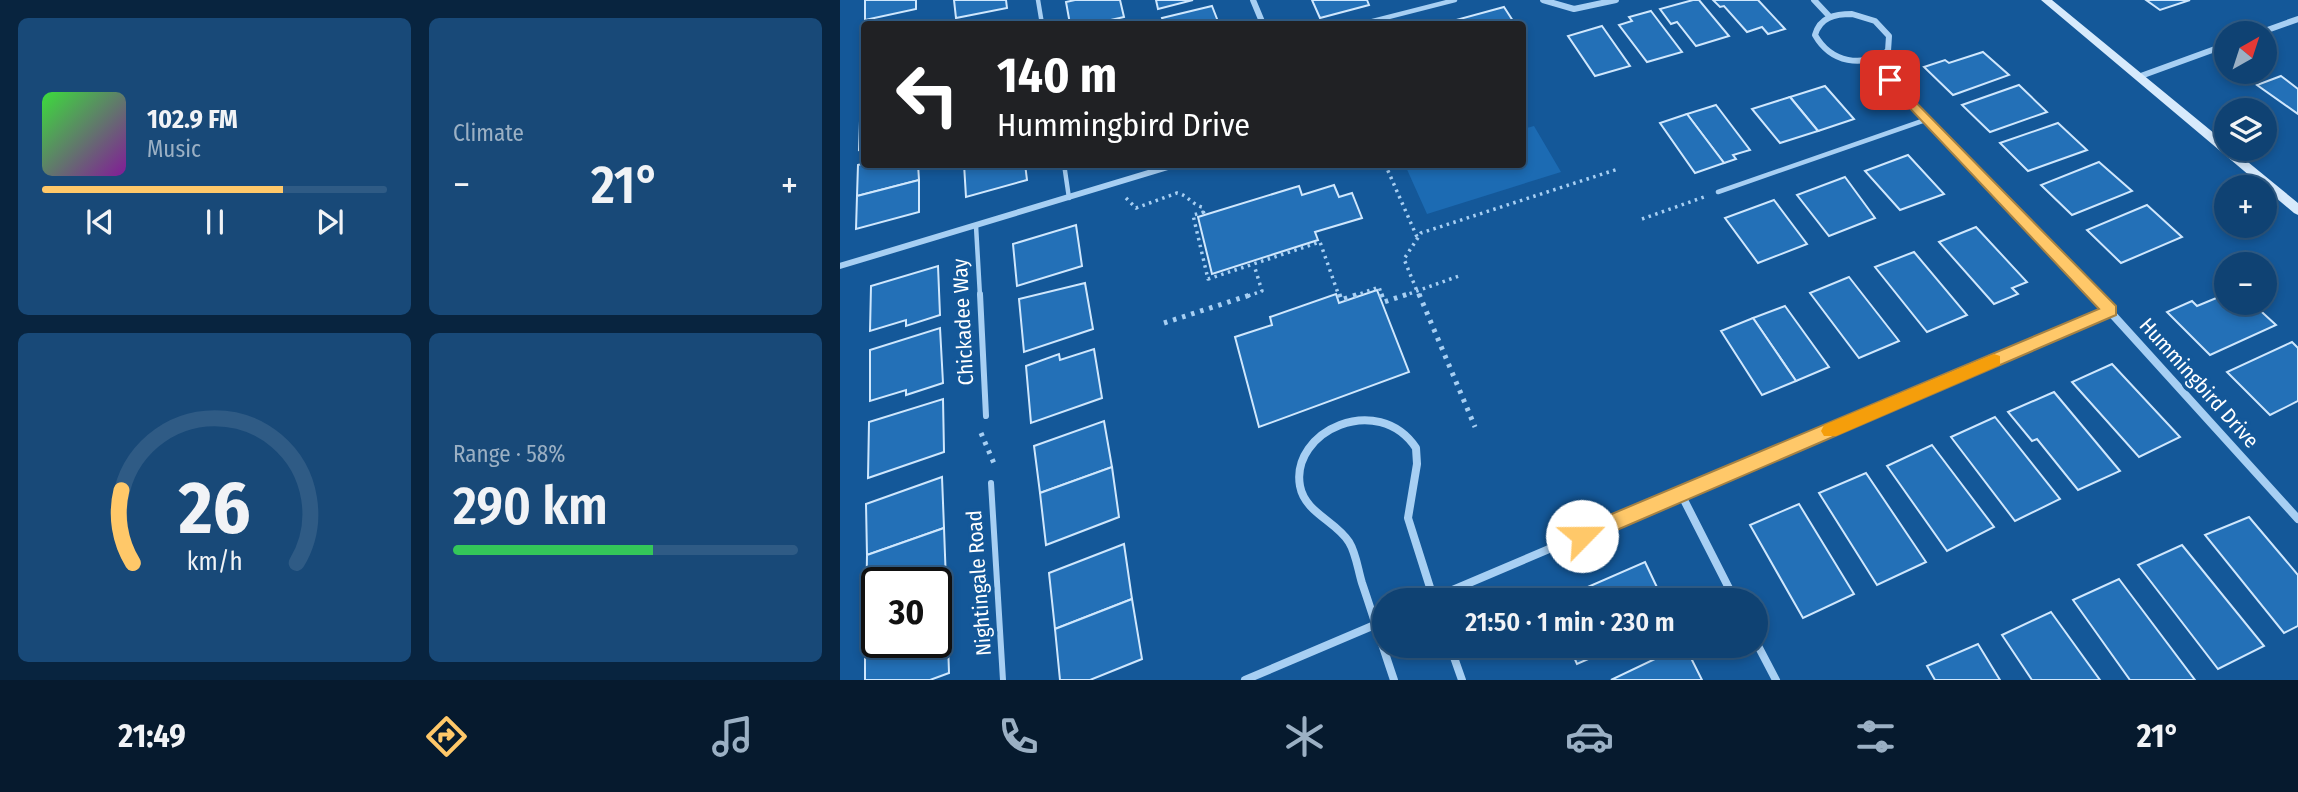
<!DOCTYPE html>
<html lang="en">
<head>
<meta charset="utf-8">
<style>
	body { margin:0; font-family:"Fira Sans Condensed",sans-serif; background:#184978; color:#f1f3f6; height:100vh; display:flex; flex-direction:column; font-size:26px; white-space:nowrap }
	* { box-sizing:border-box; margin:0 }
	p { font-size:23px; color:#9bb0c4 }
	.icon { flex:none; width:38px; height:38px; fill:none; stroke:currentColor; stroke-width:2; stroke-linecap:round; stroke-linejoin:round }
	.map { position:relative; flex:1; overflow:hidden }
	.details { display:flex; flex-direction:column; gap:18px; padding:18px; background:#08243f; width:840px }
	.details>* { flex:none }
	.banner { position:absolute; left:21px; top:21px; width:665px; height:147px; border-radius:7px; box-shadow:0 4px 10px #0003,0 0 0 2px #2f5b85; background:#202124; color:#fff; overflow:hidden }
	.needle { width:46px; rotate:39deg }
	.fabs { position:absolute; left:1374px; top:21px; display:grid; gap:14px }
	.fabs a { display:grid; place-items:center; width:63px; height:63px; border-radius:50%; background:#0f4273; box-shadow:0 4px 10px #0003,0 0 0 2px #2f5b85; font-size:35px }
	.speed { position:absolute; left:21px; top:567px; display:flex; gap:14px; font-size:35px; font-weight:700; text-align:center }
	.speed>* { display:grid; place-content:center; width:91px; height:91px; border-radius:50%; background:#0f4273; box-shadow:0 4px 10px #0003,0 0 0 2px #2f5b85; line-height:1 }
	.speed .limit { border:4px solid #111; border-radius:10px; background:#fff; color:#111 }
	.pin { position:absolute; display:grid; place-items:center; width:60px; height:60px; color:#fff; margin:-30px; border-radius:14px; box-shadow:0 4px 10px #0006 }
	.me { position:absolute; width:77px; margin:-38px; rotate:67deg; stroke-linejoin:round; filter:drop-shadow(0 0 5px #0008) }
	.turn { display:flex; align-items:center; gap:24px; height:147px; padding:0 21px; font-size:32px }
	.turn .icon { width:91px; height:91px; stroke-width:2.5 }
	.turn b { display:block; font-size:49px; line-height:60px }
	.big { font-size:52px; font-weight:600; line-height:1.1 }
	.details .tile { flex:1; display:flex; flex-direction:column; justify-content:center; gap:10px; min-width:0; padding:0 24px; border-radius:10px; background:#184978 }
	.details .dial { align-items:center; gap:0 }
	.dial svg { height:182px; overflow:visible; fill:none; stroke:#2f5b85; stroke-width:7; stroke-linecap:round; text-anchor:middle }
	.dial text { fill:#f1f3f6; stroke:none }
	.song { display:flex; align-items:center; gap:21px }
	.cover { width:84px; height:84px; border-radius:10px; background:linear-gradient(135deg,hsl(120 70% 55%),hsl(290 70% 35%)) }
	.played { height:7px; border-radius:4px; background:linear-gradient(90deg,#ffc869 70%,#2f5b85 70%) }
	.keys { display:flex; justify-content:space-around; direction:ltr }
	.heat { display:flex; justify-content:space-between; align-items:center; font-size:38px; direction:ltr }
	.charge { height:10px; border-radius:5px; background:linear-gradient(90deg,#34c759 58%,#2f5b85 0) }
	.details .tiles { flex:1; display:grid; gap:18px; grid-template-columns:repeat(2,1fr) }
	.trip { position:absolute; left:532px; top:588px; width:396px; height:70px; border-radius:35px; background:#0f4273; box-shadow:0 4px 10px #0003,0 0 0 2px #2f5b85; font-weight:600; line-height:70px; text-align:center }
	.dock { display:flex; height:112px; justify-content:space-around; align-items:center; background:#061a2e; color:#9bb0c4 }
	.dock .icon { width:49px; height:49px }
	.dock .selected { color:#ffc869 }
	.dock b { font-size:32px; color:#f1f3f6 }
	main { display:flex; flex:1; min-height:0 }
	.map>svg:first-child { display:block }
	.green { fill:#1c6bb3 }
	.building { fill:#2370b7; stroke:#cfe7fd; stroke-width:2 }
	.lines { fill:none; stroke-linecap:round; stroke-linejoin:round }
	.path-far1 { stroke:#a7cff3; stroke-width:3.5; stroke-dasharray:2.5 4.5; stroke-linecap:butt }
	.path { stroke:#a7cff3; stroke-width:5; stroke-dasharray:3.5 6; stroke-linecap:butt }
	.lane-far1 { stroke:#a7cff3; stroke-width:4.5 }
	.lane { stroke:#a7cff3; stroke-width:6 }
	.street-far1 { stroke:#a7cff3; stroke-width:6 }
	.street { stroke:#a7cff3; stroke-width:8 }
	.secondary { fill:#d7eafc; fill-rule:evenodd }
	.route { fill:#ffc869; stroke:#a68244; stroke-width:2 }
	.slow { fill:#f59e0b }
	.labels { text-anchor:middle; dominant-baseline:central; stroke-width:7; stroke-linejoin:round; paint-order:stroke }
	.street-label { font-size:21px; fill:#fff; stroke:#145899 }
</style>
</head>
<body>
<main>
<section class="details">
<div class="tiles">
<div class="tile">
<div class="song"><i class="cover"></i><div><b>102.9 FM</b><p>Music</p></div></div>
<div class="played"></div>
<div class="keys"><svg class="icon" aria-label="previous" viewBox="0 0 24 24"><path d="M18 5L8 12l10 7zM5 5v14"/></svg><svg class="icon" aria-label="pause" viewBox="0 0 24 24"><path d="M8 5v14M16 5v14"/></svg><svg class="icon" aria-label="next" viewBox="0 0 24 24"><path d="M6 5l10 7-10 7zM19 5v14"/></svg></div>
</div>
<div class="tile"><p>Climate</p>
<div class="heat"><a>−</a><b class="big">21°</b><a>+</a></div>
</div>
<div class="tile dial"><svg viewBox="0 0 100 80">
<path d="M14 69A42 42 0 1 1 86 69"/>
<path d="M14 69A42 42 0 0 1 9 37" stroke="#ffc869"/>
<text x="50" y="56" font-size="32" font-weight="700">26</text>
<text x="50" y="72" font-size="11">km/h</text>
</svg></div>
<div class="tile"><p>Range · 58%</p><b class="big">290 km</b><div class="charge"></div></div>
</div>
</section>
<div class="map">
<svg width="1458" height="680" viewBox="0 0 1458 680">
	<rect width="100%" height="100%" fill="#145899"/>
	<path class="green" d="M694 126 721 172 587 214 565 165 682 164 683 129Z"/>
	<g class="building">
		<path d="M25 0H76V9L25 20Z"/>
		<path d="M114 0H166L167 8 116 18Z"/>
		<path d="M235 0H280L284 17 253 24H230L226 2Z"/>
		<path d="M316 0H353L318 9Z"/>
		<path d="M472 0H527L529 5 480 18Z"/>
		<path d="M853 0H859L889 36 856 46 837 22 831 24 820 9Z"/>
		<path d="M873 0H918L945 29 928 34 922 27 907 32 884 6 880 7Z"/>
		<path d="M1306 0H1350L1320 10Z"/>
		<path d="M372 6 379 24H324L322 18Z"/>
		<path d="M664 7 675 24H619L616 20Z"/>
		<path d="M811 11 842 52 807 62 779 25 792 21 789 17Z"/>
		<path d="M762 26 790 66 755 76 728 36Z"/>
		<path d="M1143 52 1169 75 1113 95 1084 67 1105 60 1109 63Z"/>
		<path d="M1441 76 1458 89V114L1417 85Z"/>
		<path d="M1179 85 1207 112 1150 132 1122 105Z"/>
		<path d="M985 86 1014 119 978 131 950 97Z"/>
		<path d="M950 97 978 131 940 143 912 109Z"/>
		<path d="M876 105 910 150 893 155 896 159 884 163 847 114Z"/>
		<path d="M847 114 884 163 855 173 820 123Z"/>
		<path d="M24 120V149L19 150 20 121Z"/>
		<path d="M1218 123 1247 150 1188 171 1160 143Z"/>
		<path d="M1068 155 1104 194 1060 210 1025 171Z"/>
		<path d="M1259 162 1292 191 1232 215 1201 185Z"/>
		<path d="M24 163 78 164 79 180 17 196 18 165Z"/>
		<path d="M124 164H185L187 180 126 197Z"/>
		<path d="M1005 177 1035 218 989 236 957 195Z"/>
		<path d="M79 180V212L16 229 17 196Z"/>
		<path d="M494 185 499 197 512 193 522 218 475 232 478 240 372 274 358 217 459 186 462 195Z"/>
		<path d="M934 200 967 244 918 263 885 218Z"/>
		<path d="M1307 205 1342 237 1281 263 1247 230Z"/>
		<path d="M236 225 242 266 177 286 173 244Z"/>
		<path d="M1136 227 1187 282 1172 288 1178 294 1154 304 1099 242Z"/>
		<path d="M1074 252 1127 315 1087 332 1035 267Z"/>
		<path d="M98 266 100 315 66 326V320L30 331 31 286Z"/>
		<path d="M1009 277 1059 341 1019 358 970 293Z"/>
		<path d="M245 283 253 329 184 352 179 299Z"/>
		<path d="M537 290 569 372 419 427 395 337 432 325 430 317 496 294 499 303Z"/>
		<path d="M1386 294V303H1412L1436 325 1370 355 1327 312 1352 301 1357 306Z"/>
		<path d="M945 306 989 367 956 381 913 318Z"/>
		<path d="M913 318 956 381 922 395 881 331Z"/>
		<path d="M100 328 103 383 66 395V390L30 401V350Z"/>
		<path d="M1452 342 1458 348V401L1430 415 1387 372Z"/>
		<path d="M254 349 262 398 191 423 186 366 219 354 220 360Z"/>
		<path d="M1272 364 1340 437 1299 457 1232 382Z"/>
		<path d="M1214 392 1280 471 1238 490 1197 439 1192 441 1168 412Z"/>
		<path d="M103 399 104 452 28 478 29 422Z"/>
		<path d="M1155 417 1220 499 1175 521 1111 437Z"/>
		<path d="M264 421 272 467 200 493 194 446Z"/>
		<path d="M1092 445 1154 527 1107 551 1047 466Z"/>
		<path d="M272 467 279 517 206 545 200 493Z"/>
		<path d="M1026 473 1086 562 1037 585 979 493Z"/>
		<path d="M102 477 104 528 27 555 26 504Z"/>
		<path d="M959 504 1014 594 963 618 910 525Z"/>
		<path d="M1409 517 1458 575V626L1444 633 1365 535Z"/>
		<path d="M104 528 106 582 96 585V583H37V608L26 612 27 555Z"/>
		<path d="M284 544 292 599 215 629 209 573Z"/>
		<path d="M1342 545 1424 646 1378 669 1298 565Z"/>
		<path d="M805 562 823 600H718Z"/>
		<path d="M1279 579 1355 680H1290L1233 600Z"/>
		<path d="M292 599 302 659 250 680H220L215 629Z"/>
		<path d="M107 612 109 673 90 680H25V644L37 639V642H96V616Z"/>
		<path d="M1211 612 1260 680H1192L1162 635Z"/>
		<path d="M1138 644 1160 680H1095L1087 666Z"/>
		<path d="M729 646H778L737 664Z"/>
		<path d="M842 646H845L862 680H771Z"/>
	</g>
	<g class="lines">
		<g class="path-far1">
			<path d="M545 164 577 237"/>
			<path d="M286 198 296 208 337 193C348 195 351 204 362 207L364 214"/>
			<path d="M364 212 353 215 368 279 480 242 499 296"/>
			<path d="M802 219 864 197"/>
			<path d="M408 296 422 291 414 265"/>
			<path d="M514 296 539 287 542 296"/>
			<path d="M563 296 619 276"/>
			<path d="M579 296 564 259 581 233 778 169"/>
		</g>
		<g class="path">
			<path d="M499 294 501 300 519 294"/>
			<path d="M541 294 544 302 568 294"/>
			<path d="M579 294 635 427"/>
			<path d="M324 323 413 294"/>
			<path d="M141 433 156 468"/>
		</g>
		<g class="lane-far1">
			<path d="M198 0 202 24"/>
			<path d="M521 24 615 0"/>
			<path d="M224 164 229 198"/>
			<path d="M878 192 1088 119"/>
			<path d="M136 226 140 296"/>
		</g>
		<g class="lane">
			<path d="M140 294 146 416"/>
			<path d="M151 483 163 680"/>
		</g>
		<g class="street-far1">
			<path d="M413 0 423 24"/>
			<path d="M703 0 734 9 776 0"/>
			<path d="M974 0 990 17"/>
			<path d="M1012 14 1035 21 1049 36 1048 51C1022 68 991 63 975 35 980 17 995 14 1012 14Z"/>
			<path d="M1419 33 1458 19"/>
			<path d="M1031 61 1255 296"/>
			<path d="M1298 77 1386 45"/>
			<path d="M0 266 338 164"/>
		</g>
		<g class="street">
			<path d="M1254 294 1458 519"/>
			<path d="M841 494 895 600"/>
			<path d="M589 600 1270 311"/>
			<path d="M915 640 936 680"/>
			<path d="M610 646 622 680"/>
			<path d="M405 680 544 621"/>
			<path d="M554 680C543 648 533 615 522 583 518 570 516 553 509 542 496 521 465 513 460 486 450 431 538 391 576 448L577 464 568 518 594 600"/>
		</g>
		<path class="secondary" d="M1201 0H1212L1386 143V149H1392L1458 203V215L1454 213Z"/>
	</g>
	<path class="route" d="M1050 76 1276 306V315L749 542 742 545 736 542 733 536 736 529 1259 309 1046 83 1044 80Z"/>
	<path class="slow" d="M1154 354 1160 356V365L996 436H984L981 431 984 425Z"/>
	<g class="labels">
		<g class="street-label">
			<text transform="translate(123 322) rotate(-93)">Chickadee Way</text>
			<text transform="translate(1359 383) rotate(48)">Hummingbird Drive</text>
			<text transform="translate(139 583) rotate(-94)">Nightingale Road</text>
		</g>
	</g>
</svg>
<div class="fabs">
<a><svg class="needle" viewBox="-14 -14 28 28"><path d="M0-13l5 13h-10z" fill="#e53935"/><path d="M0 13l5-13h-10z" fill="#9bb0c4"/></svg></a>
<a><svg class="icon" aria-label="layers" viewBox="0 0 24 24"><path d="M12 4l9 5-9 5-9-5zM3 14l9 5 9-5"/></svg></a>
<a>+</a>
<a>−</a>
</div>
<div class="speed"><div class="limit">30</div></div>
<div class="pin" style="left:1050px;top:80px;background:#d93025"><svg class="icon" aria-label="arrive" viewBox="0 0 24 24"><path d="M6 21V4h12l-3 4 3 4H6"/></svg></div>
<svg class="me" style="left:742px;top:536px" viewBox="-20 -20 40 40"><circle r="19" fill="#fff"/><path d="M0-13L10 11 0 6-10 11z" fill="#ffc869"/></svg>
<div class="trip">21:50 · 1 min · 230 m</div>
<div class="banner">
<div class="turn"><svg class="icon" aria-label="left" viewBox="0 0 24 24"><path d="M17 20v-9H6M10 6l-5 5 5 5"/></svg><div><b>140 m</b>Hummingbird Drive</div></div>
</div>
</div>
</main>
<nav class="dock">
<b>21:49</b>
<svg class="icon selected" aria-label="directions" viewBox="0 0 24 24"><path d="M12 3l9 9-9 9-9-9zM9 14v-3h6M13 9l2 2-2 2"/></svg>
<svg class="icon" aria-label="music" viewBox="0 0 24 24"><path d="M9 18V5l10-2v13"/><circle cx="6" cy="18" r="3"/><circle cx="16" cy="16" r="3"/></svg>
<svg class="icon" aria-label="phone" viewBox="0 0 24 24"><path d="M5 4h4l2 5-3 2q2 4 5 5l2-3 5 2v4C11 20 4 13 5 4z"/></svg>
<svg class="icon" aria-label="climate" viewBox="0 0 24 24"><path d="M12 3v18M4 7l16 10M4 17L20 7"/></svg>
<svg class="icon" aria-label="car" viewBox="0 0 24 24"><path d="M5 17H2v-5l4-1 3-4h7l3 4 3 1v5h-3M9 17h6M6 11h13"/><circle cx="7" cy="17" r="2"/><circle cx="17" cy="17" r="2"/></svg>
<svg class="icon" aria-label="filters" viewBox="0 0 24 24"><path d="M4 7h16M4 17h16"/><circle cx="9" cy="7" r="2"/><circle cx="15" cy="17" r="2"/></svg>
<b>21°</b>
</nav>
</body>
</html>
